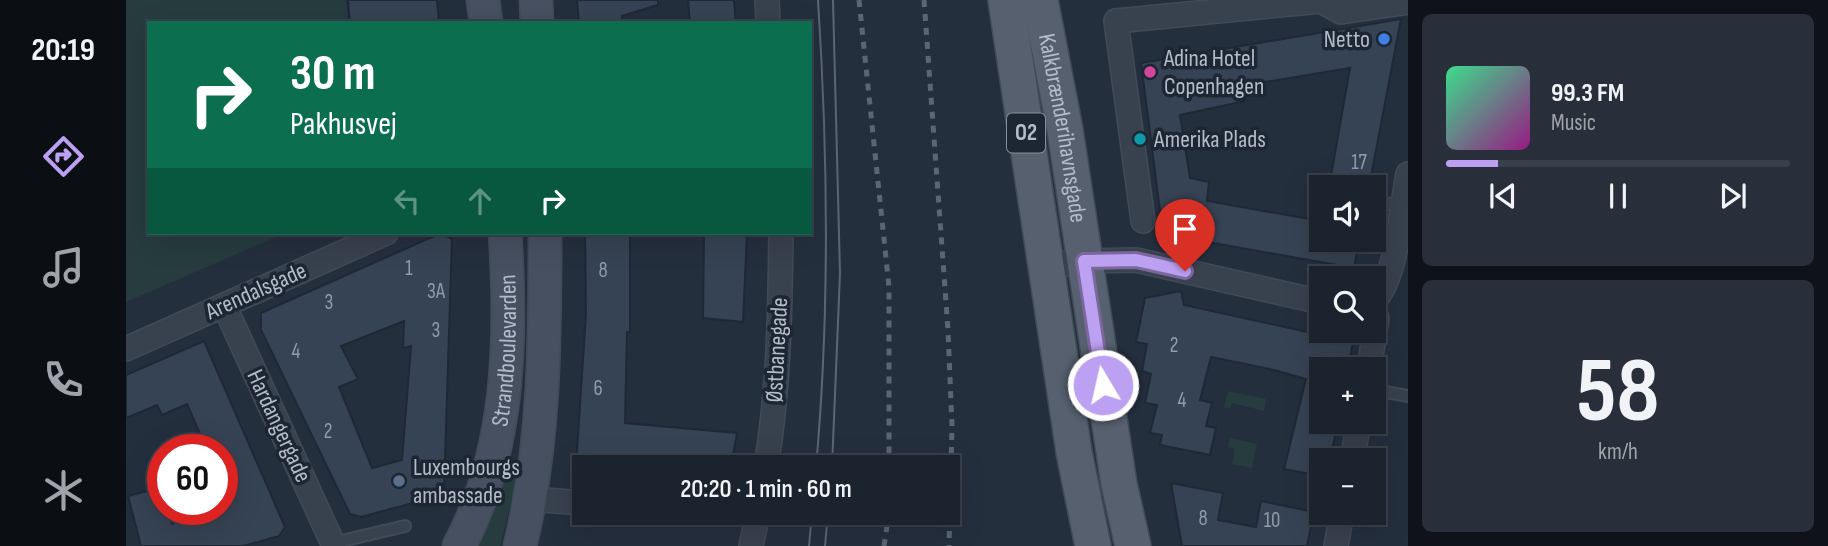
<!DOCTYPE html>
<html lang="en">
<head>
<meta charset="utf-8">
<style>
	body { margin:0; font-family:"Sofia Sans Condensed",sans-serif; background:#282f3a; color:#f1f3f6; height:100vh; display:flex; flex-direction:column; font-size:26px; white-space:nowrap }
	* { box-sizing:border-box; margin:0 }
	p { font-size:23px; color:#a0a4aa }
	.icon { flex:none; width:38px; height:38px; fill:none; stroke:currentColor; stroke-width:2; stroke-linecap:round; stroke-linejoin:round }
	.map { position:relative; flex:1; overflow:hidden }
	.drawer { display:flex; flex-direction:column; gap:14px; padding:14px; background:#0f1319; width:420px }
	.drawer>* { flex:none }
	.guide { position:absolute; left:21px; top:21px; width:665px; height:214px; border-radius:0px; box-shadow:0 7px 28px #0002,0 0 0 2px #39404a; background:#0b6e4f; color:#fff; overflow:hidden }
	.tools { position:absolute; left:1183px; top:175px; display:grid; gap:14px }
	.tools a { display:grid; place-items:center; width:77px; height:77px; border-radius:0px; background:#1b232e; box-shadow:0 7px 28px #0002,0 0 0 2px #39404a; font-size:35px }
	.speed { position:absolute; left:21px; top:434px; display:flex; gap:14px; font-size:35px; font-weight:700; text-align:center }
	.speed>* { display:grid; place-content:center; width:91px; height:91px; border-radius:50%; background:#1b232e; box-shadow:0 7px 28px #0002,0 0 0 2px #39404a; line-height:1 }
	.speed .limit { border:10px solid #d22; background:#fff; color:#111 }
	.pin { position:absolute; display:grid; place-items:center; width:60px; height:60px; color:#fff; margin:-72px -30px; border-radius:50% 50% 50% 0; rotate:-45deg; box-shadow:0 0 7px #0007 }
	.pin .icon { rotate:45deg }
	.me { position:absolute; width:77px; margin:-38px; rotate:351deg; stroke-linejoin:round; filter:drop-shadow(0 0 5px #0008) }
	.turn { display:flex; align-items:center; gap:24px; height:147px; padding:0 28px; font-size:32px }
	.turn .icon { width:91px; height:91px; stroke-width:2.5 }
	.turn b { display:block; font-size:49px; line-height:60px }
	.lanes { display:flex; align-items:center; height:66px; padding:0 28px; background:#0003; justify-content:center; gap:35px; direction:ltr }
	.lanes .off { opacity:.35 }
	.drawer .tile { flex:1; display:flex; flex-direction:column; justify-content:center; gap:10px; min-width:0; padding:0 24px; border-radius:10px; background:#282f3a }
	.drawer .dial { align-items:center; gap:0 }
	.dial b { font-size:91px; line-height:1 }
	.song { display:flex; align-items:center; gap:21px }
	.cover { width:84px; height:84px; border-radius:10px; background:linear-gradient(135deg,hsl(150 70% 55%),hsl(310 70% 35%)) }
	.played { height:7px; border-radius:4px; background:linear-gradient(90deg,#bca0f2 15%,#39404a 15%) }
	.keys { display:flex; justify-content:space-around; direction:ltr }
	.trip { position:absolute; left:446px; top:455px; width:388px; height:70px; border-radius:0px; background:#1b232e; box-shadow:0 7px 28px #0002,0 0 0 2px #39404a; font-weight:600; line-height:70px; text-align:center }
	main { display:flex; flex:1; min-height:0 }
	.menu { display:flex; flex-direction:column; width:126px; justify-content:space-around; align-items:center; background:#0b0e12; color:#a0a4aa }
	.menu .icon { width:49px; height:49px }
	.menu .selected { color:#bca0f2 }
	.menu b { font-size:32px; color:#f1f3f6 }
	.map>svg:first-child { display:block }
	.green { fill:#263c3f }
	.building { fill:#364354; stroke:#1f2835; stroke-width:2; fill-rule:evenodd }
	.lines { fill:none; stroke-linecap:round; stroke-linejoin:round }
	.lane-casing { stroke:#414a57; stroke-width:14 }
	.street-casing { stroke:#414a57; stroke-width:26 }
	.secondary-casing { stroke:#414a57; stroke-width:35 }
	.primary-casing { stroke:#414a57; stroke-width:38 }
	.lane { stroke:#38414e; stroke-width:10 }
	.street { stroke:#38414e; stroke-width:23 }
	.secondary { stroke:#465061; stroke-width:32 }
	.primary { stroke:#56606e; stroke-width:35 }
	.tram { stroke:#5a6575; stroke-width:2 }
	.rail { stroke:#5a6575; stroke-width:5; stroke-dasharray:7 7; stroke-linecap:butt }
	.route-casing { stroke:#7a689d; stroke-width:18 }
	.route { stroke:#bca0f2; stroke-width:12 }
	.shop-dot { fill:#3f7fe0; stroke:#1d2633; stroke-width:2.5 }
	.hotel-dot { fill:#d1479c; stroke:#1d2633; stroke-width:2.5 }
	.culture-dot { fill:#0f9aa8; stroke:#1d2633; stroke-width:2.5 }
	.service-dot { fill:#5c6f8a; stroke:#1d2633; stroke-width:2.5 }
	.labels { text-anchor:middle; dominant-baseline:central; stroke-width:7; stroke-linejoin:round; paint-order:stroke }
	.number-label { font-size:21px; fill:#929caa }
	.shield { fill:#1d2633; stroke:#878f9c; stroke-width:2 }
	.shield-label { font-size:23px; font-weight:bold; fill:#b4bcc9 }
	.poi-label { font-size:24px; fill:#b4bcc9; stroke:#1d2633; text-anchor:start }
	.street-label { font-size:24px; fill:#b4bcc9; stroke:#1d2633 }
</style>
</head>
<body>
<main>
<nav class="menu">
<b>20:19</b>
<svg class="icon selected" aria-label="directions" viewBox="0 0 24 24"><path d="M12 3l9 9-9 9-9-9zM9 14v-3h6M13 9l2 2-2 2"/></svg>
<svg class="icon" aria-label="music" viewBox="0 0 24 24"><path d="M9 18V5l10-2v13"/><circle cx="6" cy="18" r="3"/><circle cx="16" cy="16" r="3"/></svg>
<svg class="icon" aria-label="phone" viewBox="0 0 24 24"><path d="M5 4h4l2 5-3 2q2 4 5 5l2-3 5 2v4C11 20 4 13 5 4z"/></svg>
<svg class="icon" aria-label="climate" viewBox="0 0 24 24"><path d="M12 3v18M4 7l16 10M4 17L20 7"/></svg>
</nav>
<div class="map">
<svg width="1282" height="546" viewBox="0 0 1282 546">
	<rect width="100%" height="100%" fill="#242f3e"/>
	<g class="green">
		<path d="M0 0H220L222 23H23V233H159L0 302Z"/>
		<path d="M1102 391 1140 399 1138 411 1106 403 1104 409 1098 407Z"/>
		<path d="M1104 438 1131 444 1126 468 1106 464 1109 449 1102 447Z"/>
		<path d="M373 458 396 460 374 546H341Z"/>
	</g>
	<g class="building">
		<path d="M222 0H311L313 23H224Z"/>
		<path d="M451 0H532V5L496 16 497 23H453Z"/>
		<path d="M562 0H608L610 23H564Z"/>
		<path d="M1275 19 1243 187H1203L1224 68 1121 85 1119 101 1054 115 1064 178 1083 182 1081 201 1195 221V240H1233L1228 268 1037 234 1015 63Z"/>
		<path d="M315 233 326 239 318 489 309 497 235 517 224 514 135 330V313ZM278 321 277 348 285 346 276 460 246 468 213 387 232 379 215 346Z"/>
		<path d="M459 233H504V332H501L499 423 611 433 605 467 450 466 460 314Z"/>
		<path d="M578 233H621L617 322 577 318Z"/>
		<path d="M1055 291 1058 305 1227 342 1222 369H1195V422H1212L1204 460H1195V476L1158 469 1180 379 1148 370 1085 357 1074 400 1086 403 1080 426 1090 428 1084 455 1034 445 1036 435 1024 433 1031 405 1019 403 1025 374 1016 371 1021 344 1010 342 1019 298Z"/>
		<path d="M78 341 159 527 153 536 117 546H15L2 496 29 489 37 502V509H41L46 524 96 510V450H81L61 404 36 415 31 405 0 418V375Z"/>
		<path d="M1045 483 1097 493 1092 520 1130 527 1135 501 1188 512 1181 546H1056Z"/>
	</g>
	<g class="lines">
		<defs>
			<g id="lane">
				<path d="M1248 201 1276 206"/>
				<path d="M1248 390 1282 396"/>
				<path d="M207 543 279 526"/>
			</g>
			<g id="street">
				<path d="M641 0 642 23"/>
				<path d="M1017 221 990 21 1195 1 1215 12 1282 2"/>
				<path d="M920 266 958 261 1010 260 1195 302"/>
				<path d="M1248 300C1270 283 1276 203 1282 174"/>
				<path d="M98 305 208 546"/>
				<path d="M0 349 260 233"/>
				<path d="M1243 369 1251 318 1248 310"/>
				<path d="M1226 460 1233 422"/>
				<path d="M640 467C653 389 654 312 655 233"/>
				<path d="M404 499 458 503"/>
				<path d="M574 513 589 514"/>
				<path d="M625 546 632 513"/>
				<path d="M1210 546 1216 513"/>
			</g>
			<g id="secondary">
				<path d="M357 0 360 23"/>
				<path d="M410 0 411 23"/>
				<path id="s1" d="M333 546C384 452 386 337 379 233"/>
				<path d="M394 546C419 443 419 338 419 233"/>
			</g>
			<g id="primary">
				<path d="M880 0 948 452 967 546"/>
				<path id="s2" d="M914 0 939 130 993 484 1007 546"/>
			</g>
		</defs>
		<use href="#lane" class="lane-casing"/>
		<use href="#street" class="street-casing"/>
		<use href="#secondary" class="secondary-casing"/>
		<use href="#primary" class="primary-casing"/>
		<use href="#lane" class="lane"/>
		<use href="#street" class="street"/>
		<use href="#secondary" class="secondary"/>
		<use href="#primary" class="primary"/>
		<g class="tram">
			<path d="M690 467C704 312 702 155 692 0"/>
			<path d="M706 467 714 273 707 0"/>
			<path d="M683 546 686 513"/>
			<path d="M699 546 702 513"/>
		</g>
		<g class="rail">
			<path d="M733 0 763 287V467"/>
			<path d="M798 0 822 330 826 426 823 546"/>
			<path d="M758 546 763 513"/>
		</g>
	</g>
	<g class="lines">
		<defs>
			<path id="route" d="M977 385 958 261 1010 260 1059 271"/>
		</defs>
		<use href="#route" class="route-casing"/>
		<use href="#route" class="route"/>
	</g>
	<circle class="shop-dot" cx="1258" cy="39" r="7"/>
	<circle class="hotel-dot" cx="1024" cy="72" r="7"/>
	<circle class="culture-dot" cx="1014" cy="139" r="7"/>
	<circle class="service-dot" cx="273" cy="481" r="7"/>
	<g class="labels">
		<g class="number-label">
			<text x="1233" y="162">17</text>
			<text x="283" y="268">1</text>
			<text x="477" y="270">8</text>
			<text x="310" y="291">3A</text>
			<text x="203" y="302">3</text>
			<text x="310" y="330">3</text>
			<text x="1048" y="345">2</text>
			<text x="170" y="351">4</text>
			<text x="472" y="388">6</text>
			<text x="1056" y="400">4</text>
			<text x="202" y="431">2</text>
			<text x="1077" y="518">8</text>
			<text x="1146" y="520">10</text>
		</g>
		<rect class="shield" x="881" y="113.5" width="38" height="39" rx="5"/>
		<g class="shield-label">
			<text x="900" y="133">O2</text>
		</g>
		<g class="poi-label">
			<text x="1244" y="39" text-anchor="end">Netto</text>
			<text x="1038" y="58">Adina Hotel<tspan x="1038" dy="28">Copenhagen</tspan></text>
			<text x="1028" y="139">Amerika Plads</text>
			<text x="287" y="467">Luxembourgs<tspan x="287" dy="28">ambassade</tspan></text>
		</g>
		<g class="street-label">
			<text stroke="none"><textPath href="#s2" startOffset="130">Kalkbrænderihavnsgade</textPath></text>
			<text transform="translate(130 291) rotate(-24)">Arendalsgade</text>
			<text transform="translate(651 350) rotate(-87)">Østbanegade</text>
			<text stroke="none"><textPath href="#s1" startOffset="203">Strandboulevarden</textPath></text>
			<text transform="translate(153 426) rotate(65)">Hardangergade</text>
		</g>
	</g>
</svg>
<div class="tools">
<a><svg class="icon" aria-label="sound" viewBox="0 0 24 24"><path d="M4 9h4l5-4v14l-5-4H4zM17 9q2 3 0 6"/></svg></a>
<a><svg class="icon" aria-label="search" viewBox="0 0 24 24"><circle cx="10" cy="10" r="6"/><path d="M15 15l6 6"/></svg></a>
<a>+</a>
<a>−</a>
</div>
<div class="speed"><div class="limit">60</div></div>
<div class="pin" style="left:1059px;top:271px;background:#d93025"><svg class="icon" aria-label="arrive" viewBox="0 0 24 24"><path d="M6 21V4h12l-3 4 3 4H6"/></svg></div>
<svg class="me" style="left:977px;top:385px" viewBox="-20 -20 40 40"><circle r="17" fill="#bca0f2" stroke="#fff" stroke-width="3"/><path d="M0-11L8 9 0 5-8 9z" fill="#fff"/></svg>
<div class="trip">20:20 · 1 min · 60 m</div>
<div class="guide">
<div class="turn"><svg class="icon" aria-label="right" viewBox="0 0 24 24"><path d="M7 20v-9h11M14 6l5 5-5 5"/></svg><div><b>30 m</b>Pakhusvej</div></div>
<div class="lanes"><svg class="icon off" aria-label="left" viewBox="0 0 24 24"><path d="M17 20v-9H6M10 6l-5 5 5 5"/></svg><svg class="icon off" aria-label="ahead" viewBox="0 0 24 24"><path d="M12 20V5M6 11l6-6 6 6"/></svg><svg class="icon" aria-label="right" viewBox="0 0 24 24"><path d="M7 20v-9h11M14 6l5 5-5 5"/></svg></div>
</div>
</div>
<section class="drawer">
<div class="tile">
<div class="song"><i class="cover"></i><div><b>99.3 FM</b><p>Music</p></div></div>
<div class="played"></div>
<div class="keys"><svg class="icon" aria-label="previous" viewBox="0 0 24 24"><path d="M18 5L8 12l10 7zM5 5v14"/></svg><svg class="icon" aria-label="pause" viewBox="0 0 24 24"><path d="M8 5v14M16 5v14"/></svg><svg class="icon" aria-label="next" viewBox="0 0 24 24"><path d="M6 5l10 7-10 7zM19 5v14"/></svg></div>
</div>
<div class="tile dial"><b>58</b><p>km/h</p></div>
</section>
</main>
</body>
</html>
